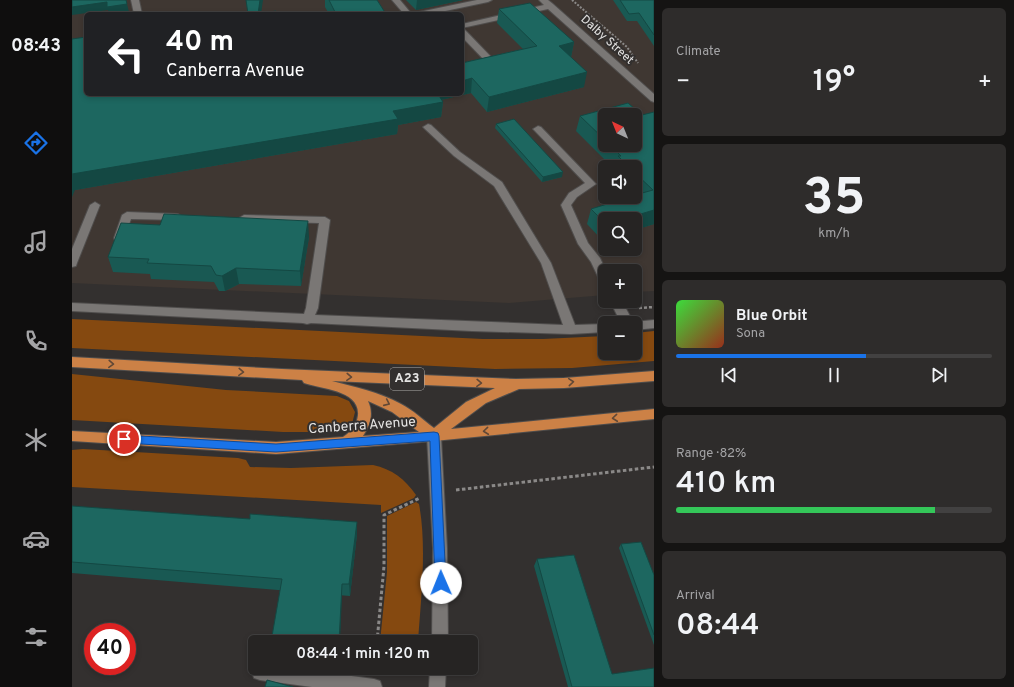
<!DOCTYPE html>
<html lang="en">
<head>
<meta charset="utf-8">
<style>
	body { margin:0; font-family:Overpass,sans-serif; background:#2e2c2b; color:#f1f3f6; height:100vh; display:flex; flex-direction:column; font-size:15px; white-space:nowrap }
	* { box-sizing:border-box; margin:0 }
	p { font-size:13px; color:#a4a4a6 }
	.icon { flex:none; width:22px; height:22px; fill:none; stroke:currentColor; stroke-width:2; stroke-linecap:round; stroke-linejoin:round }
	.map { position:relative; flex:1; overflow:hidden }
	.sheet { display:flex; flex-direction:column; gap:8px; padding:8px; background:#151413; width:360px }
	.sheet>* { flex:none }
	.banner { position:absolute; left:12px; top:12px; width:380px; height:84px; border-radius:6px; box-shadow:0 2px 6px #0003,0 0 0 1px #424141; background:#202124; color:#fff; overflow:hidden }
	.needle { width:26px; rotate:317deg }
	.controls { position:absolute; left:526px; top:108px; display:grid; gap:8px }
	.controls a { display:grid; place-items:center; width:44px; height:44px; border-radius:6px; background:#262423; box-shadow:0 2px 6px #0003,0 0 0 1px #424141; font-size:20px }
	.speed { position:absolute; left:12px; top:623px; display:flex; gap:8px; font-size:20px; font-weight:700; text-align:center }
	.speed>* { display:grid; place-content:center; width:52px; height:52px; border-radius:50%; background:#262423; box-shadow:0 2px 6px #0003,0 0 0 1px #424141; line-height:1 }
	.speed .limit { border:6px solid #d22; background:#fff; color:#111 }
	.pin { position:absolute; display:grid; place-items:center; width:34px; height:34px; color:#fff; margin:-17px; border:2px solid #fff; border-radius:50%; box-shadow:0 1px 4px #0007 }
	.me { position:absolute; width:44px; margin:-22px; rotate:359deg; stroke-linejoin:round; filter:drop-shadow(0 0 3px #0008) }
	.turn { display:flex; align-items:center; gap:14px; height:84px; padding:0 16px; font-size:18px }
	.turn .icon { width:52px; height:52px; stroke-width:2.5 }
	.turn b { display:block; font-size:28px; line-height:34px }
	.big { font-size:30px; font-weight:600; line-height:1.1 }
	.sheet .tile { flex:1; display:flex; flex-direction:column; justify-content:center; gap:6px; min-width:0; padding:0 14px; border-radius:6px; background:#2e2c2b }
	.sheet .dial { align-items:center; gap:0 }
	.dial b { font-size:52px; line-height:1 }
	.song { display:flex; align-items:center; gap:12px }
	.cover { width:48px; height:48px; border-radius:6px; background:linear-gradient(135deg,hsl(120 70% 55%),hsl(10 70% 35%)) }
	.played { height:4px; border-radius:2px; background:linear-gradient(90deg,#1a73e8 60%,#424141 60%) }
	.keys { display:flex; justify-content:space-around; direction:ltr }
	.heat { display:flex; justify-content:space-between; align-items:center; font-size:22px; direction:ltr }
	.charge { height:6px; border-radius:3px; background:linear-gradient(90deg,#34c759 82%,#424141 0) }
	.trip { position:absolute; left:176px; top:635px; width:230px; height:40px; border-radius:6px; background:#262423; box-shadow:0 2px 6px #0003,0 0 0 1px #424141; font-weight:600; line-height:40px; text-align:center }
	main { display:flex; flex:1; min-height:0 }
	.tab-bar { display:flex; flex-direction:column; width:72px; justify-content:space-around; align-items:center; background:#0f0e0e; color:#a4a4a6 }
	.tab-bar .icon { width:28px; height:28px }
	.tab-bar .selected { color:#1a73e8 }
	.tab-bar b { font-size:18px; color:#f1f3f6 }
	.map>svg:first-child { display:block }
	.built { fill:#3f3732; fill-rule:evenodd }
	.green { fill:#854910 }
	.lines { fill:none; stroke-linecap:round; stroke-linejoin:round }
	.minor-casing { stroke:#4f4d4c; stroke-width:2 }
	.highway-casing { stroke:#4f4d4c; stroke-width:2 }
	.path-far2 { stroke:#8b8988; stroke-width:2; stroke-dasharray:2 1.5; stroke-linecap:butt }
	.path-far1 { stroke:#8b8988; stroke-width:2.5; stroke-dasharray:3 2; stroke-linecap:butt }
	.path { stroke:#8b8988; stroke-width:3; stroke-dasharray:3.5 2.5; stroke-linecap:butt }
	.minor { fill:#7a7775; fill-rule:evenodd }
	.highway { fill:#cc8146; fill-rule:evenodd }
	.wall { fill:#195953; fill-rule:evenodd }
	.shaded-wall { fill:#144843 }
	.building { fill:#1d6760; stroke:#144843 }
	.oneway { stroke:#614836 }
	.route { fill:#1a73e8; stroke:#114b97 }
	.labels { text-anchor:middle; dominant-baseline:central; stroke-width:4; stroke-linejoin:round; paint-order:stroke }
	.far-street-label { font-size:12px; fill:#e4e3e2; stroke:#33302f }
	.shield { fill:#33302f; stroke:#afadac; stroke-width:1 }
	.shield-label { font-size:13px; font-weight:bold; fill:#e4e3e2 }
	.street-label { font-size:14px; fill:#e4e3e2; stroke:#33302f }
</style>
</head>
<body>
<main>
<nav class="tab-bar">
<b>08:43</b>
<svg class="icon selected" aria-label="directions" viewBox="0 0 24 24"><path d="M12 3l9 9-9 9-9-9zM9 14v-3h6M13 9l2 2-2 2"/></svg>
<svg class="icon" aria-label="music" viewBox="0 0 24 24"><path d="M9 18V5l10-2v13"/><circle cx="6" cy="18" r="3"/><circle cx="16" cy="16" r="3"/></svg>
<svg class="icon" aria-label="phone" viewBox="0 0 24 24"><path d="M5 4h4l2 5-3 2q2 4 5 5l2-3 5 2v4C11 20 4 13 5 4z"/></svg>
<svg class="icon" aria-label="climate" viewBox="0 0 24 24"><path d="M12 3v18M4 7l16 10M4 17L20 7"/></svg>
<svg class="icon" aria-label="car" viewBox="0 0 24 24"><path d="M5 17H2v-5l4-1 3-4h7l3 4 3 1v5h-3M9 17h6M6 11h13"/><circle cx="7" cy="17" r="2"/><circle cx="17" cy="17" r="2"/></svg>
<svg class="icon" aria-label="filters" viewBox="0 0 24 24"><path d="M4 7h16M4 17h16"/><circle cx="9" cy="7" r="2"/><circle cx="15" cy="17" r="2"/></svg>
</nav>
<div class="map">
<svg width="582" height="687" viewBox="0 0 582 687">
	<rect width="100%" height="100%" fill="#33302f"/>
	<path class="built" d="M0 0H582V291L563 292V271H533V295L437 303 0 283ZM14 14H390V94H14ZM533 115H563V145H533ZM533 167H563V197H533ZM533 219H563V249H533Z"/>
	<g class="green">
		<path d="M0 319 411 339H471L533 336V353H563V333L582 331V361L500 368 423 369 0 348Z"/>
		<path d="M0 374 154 390 265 396 277 401 283 412 280 424 275 428 266 432H211L0 420Z"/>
		<path d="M11 449 166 458 174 460 178 467 219 468 301 465C320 469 333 479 344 495L342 498 309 513V505L0 487V450Z"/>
		<path d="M344 502 347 504C355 546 349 599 346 642H308L315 572V516Z"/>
	</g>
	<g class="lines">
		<defs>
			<g id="minor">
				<path d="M59 0H67L70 14H62Z"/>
				<path d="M320 0H328L338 12H347L405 0H420L416 2 359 14H332Z"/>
				<path d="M467 0H476L481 4 582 94V102L579 101 476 9 390 28V24L472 5Z"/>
				<path d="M390 30H393L425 63 426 65 425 67H419L390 37Z"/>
				<path d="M356 124 359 125 388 152 430 182 479 263 503 325 533 324V332L499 334 400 331 239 323 235 324 231 323 0 311V303L232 314 234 308 247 223 172 221 167 218 172 215 253 217 258 220 246 308 243 315 491 325 469 263 422 186 382 156 353 129 351 127Z"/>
				<path d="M466 126 469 127 524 184 505 197 499 205 516 243 528 258 534 271H533V284L529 283 519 262 506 244 489 205 497 193 513 183 463 131 461 129Z"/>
				<path d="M23 202 28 205 5 263 4 266 0 267V249L18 205Z"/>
				<path d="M55 212 106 214 111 217 106 220 59 219 51 241H43L42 238 50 215Z"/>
				<path d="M538 301H550L561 322 582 320V328L563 330V323H549Z"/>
				<path d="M362 431 367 432 369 436 375 548 376 642H360L361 548 355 436 357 432Z"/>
				<path d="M183 666V668H219L302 679 308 681 310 687H240L188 680 182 678 180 672Z"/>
				<path d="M358 668H374L373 687H357Z"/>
			</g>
			<path id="highway" d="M0 357 210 369 444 379 492 378 582 371V381L492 388 447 389 414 403 379 429 582 409V419L362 441 204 454 0 441V431L204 442 271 437C279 432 285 425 286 415 288 390 249 389 232 383L230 380 0 367ZM260 381 423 388 394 402 362 428C351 420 341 410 329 404 307 392 283 387 260 381ZM296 401 320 412 347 432 291 436C298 425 302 414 296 401Z"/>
		</defs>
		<use href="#minor" class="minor-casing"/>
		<use href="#highway" class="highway-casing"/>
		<path class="path-far2" d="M500 0 555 47 566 63"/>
		<path class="path-far1" d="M567 308 582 307"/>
		<g class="path">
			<path d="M384 490 582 467"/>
			<path d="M305 642 312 566V515L348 498"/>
		</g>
		<use href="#minor" class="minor"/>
		<use href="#highway" class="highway"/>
	</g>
	<g class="wall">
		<path d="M253 0H305L314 14H257L253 7Z"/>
		<path d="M334 0H391L344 10Z"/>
		<path d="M541 0H582V46L565 21H555Z"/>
		<path d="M427 9 502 42 499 57 512 87 415 112 399 93 369 100 371 102 369 117 326 125 325 134 3 190 14 94H390V63L451 49 425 23Z"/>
		<path d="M556 103 570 115 582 112V224L563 230V219H533V239L530 240 515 224 519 209 558 197H563V195H564L563 194V167H540L504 131 508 116ZM533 115H563V145H533Z"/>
		<path d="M424 124 490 177 470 182 423 128Z"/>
		<path d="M237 237 229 286 167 284 153 291H147L142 282 79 279 78 274 41 272 36 257Z"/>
		<path d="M0 506 285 534 278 596 0 573Z"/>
		<path d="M549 544 582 575V645L547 548Z"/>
		<path d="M465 559 540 674 582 687H496L462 566Z"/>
	</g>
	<g class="shaded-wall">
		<path d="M188 0H191L189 14H186Z"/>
		<path d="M345 0H391L344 10Z"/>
		<path d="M35 2 55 4 57 12 44 14H37L36 10 0 15V7Z"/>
		<path d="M502 42 499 57 487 46Z"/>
		<path d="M515 72 512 87 415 112 417 97Z"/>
		<path d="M400 78 399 93 360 102 361 94H390V81Z"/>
		<path d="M371 102 369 117 326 125 325 134 3 190 0 197V174L321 111Z"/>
		<path d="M491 172 490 177 470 182 471 177Z"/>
		<path d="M582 210V224L563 230V219H552Z"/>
		<path d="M236 221 237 237 229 286 228 271Z"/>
		<path d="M533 228V239L530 240Z"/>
		<path d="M164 268 167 284 153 291 150 276Z"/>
		<path d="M285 522V534L278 596 277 584Z"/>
		<path d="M270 584V595L268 642H267Z"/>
	</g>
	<g class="building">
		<path d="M0 0H54L55 4 35 7V2L0 7Z"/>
		<path d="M174 0H188L186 14 204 11 206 14H176Z"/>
		<path d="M257 0H305L314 14H264Z"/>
		<path d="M548 0H582V35L567 13 557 14Z"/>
		<path d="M458 3 502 42 487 46 515 72 417 97 400 78 390 81V63L465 46 427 9Z"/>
		<path d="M14 37V94H366L371 102 321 111 326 119 0 174V39Z"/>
		<path d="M556 103 570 115 582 112V210L552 219H533V223L519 209 558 197H563V195L581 190 563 173V167H557L546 156H549L538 145H563V115H533V140L508 116Z"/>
		<path d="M442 119 491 172 471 177 424 124Z"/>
		<path d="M92 214 236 221 228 271 164 268 150 276 144 275 139 266 75 263 77 259 36 257 49 223 88 225Z"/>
		<path d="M0 506 178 519V514L285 522 277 584H270L267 642H199L210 579 0 562Z"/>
		<path d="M569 542 582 575V635L549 544Z"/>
		<path d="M502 555 540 674 582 668V687H500L465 559Z"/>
		<path d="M195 680 221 687H193Z"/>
	</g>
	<defs><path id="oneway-chevron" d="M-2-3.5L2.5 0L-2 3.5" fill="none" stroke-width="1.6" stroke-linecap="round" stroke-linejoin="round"/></defs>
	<g class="oneway">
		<use href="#oneway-chevron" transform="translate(39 364) rotate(3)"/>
		<use href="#oneway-chevron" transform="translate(169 372) rotate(3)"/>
		<use href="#oneway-chevron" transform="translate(277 377) rotate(3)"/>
		<use href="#oneway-chevron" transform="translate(499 382) rotate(-5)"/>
		<use href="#oneway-chevron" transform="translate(407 383) rotate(2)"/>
		<use href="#oneway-chevron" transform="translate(315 403) rotate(24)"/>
		<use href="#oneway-chevron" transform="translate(543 418) rotate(174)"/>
		<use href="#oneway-chevron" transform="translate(414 431) rotate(174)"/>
	</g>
	<path class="route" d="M362 432 366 433 367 436 374 583 373 587 369 588 365 587 363 583 358 441 204 452 52 443 48 442 47 439 48 436 52 435 204 444Z"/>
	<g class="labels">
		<g class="far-street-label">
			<text transform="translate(535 40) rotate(42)">Dalby Street</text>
		</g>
		<rect class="shield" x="318" y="368" width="34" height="22" rx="3"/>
		<g class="shield-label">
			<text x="335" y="379">A23</text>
		</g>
		<g class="street-label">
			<text transform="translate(290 426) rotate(-4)">Canberra Avenue</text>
		</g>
	</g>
</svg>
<div class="controls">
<a><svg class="needle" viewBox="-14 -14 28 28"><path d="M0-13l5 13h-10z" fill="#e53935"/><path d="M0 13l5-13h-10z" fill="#a4a4a6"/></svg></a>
<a><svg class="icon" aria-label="sound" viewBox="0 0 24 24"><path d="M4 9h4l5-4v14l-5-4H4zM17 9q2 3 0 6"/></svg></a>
<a><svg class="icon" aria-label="search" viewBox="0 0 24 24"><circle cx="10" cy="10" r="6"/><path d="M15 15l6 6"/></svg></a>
<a>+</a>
<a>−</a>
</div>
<div class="speed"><div class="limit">40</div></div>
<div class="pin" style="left:52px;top:439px;background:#d93025"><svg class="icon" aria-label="arrive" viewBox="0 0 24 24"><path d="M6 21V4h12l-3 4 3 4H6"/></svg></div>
<svg class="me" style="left:369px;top:583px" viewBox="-20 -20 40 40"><circle r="19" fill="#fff"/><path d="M0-13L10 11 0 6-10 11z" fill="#1a73e8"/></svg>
<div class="trip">08:44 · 1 min · 120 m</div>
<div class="banner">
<div class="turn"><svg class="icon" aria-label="left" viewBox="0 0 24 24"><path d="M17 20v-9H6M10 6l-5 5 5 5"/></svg><div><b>40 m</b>Canberra Avenue</div></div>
</div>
</div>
<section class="sheet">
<div class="tile"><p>Climate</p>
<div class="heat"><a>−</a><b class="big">19°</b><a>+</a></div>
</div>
<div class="tile dial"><b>35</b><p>km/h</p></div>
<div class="tile">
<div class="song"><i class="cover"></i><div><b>Blue Orbit</b><p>Sona</p></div></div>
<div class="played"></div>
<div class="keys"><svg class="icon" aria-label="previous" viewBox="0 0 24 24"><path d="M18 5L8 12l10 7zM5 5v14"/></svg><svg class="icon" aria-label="pause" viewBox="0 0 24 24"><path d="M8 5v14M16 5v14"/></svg><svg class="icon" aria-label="next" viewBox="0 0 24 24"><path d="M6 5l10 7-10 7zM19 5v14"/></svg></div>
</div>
<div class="tile"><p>Range · 82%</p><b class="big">410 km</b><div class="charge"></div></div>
<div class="tile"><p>Arrival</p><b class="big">08:44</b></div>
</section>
</main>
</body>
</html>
